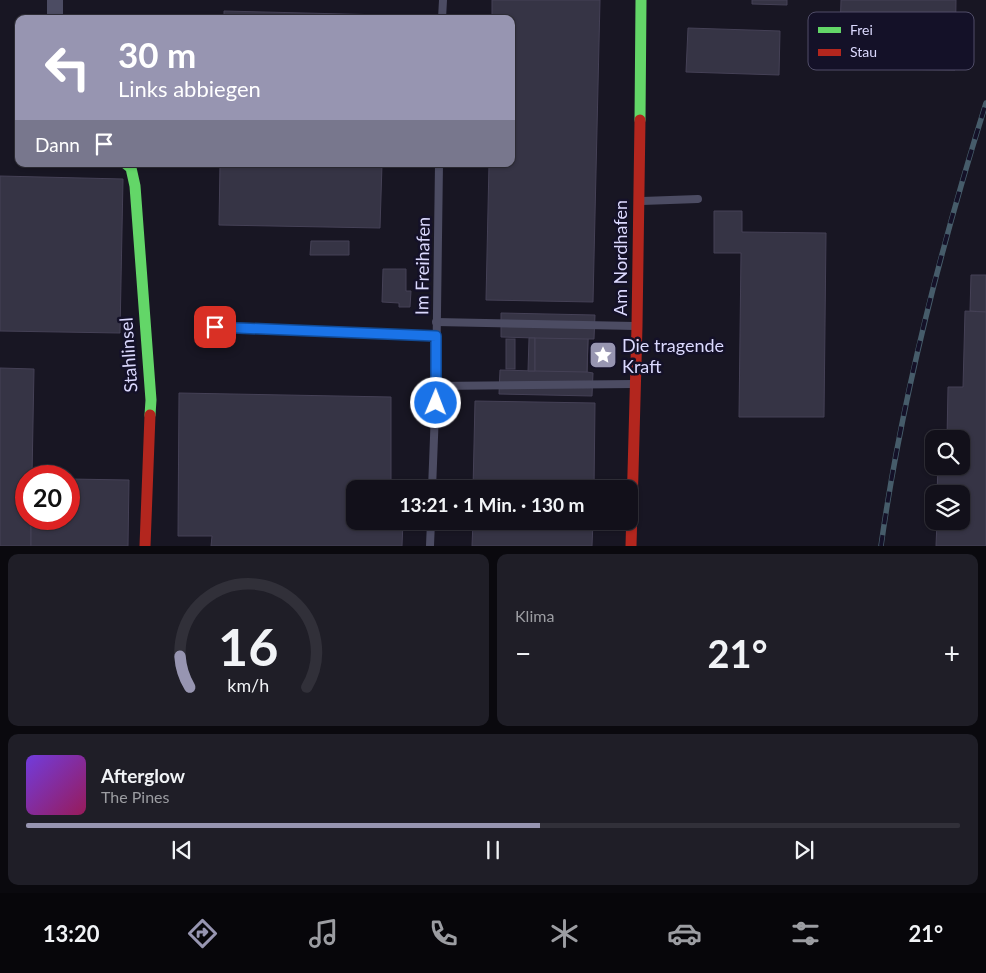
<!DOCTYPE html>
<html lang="de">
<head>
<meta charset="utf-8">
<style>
	body { margin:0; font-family:Lato,sans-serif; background:#1f1e27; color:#f1f3f6; height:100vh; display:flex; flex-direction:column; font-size:19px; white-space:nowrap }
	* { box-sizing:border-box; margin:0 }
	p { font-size:16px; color:#9c9da2 }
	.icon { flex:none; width:28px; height:28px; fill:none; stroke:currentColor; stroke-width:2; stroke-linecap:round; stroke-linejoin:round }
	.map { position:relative; height:546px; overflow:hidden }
	.side { display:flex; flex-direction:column; gap:8px; padding:8px; background:#0a090e; flex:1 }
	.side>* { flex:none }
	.hud { position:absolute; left:15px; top:15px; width:500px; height:152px; border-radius:10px; box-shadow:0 1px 4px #0004,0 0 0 1px #313039; background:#9795b1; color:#fff; overflow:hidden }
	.tools { position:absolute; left:925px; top:430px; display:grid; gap:10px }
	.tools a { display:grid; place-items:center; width:45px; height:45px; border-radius:10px; background:#12101a; box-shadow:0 1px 4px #0004,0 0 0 1px #313039; font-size:25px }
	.speed { position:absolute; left:15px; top:465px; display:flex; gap:10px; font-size:25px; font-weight:700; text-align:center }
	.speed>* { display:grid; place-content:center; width:65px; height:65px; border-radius:50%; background:#12101a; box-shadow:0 1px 4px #0004,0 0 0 1px #313039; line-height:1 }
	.speed .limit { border:8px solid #d22; background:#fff; color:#111 }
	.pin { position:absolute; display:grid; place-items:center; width:42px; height:42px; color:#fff; margin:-21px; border-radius:10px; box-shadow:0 2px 8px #0006 }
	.me { position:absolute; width:55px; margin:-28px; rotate:1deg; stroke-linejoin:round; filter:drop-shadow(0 0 4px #0008) }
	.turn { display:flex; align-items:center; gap:18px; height:105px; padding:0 20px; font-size:22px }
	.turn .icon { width:65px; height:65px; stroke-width:2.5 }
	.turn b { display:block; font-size:35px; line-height:42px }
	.then { display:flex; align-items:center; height:48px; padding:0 20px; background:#0003; gap:10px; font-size:19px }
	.big { font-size:38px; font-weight:700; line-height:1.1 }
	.side .widget { flex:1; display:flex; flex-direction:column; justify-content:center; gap:8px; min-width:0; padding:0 18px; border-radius:10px; background:#1f1e27 }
	.side .dial { align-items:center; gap:0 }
	.dial svg { height:130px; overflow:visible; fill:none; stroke:#313039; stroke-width:7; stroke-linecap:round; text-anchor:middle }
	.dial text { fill:#f1f3f6; stroke:none }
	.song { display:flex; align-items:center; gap:15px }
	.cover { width:60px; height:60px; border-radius:8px; background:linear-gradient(135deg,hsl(260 70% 55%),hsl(330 70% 35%)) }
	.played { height:5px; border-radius:2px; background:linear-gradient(90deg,#9795b1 55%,#313039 55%) }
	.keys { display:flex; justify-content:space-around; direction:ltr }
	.heat { display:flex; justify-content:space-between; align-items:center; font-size:28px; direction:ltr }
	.side .tiles { flex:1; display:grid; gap:8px; grid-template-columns:1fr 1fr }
	.widget:last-child { grid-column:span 2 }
	.trip { position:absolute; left:346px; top:480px; width:292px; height:50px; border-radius:10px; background:#12101a; box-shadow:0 1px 4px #0004,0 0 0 1px #313039; font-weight:700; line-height:50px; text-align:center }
	.tab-bar { display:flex; height:80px; justify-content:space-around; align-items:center; background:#07060a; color:#9c9da2 }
	.tab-bar .icon { width:35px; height:35px }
	.tab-bar .on { color:#9795b1 }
	.tab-bar b { font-size:22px; color:#f1f3f6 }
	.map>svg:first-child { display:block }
	.building { fill:#363445; stroke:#454156 }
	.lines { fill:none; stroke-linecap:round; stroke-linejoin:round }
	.lane { stroke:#4c4c63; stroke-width:8 }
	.street { stroke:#4c4c63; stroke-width:16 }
	.fast { stroke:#63d668; stroke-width:11 }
	.jam { stroke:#b3261e; stroke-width:11 }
	.rail-casing { stroke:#465c6a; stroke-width:5.5 }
	.rail { stroke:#141128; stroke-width:4; stroke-dasharray:11; stroke-linecap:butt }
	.route-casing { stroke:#114b97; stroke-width:12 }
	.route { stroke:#1a73e8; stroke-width:9 }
	.labels { text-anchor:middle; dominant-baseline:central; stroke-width:5; stroke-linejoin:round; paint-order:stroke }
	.street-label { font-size:18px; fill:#dbd9fe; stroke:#141128 }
	.poi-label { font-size:18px; fill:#dbd9fe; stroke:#141128; text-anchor:start }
	.key { fill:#141128; stroke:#504d68; stroke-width:1 }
	.key-label { font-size:14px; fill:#dbd9fe }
</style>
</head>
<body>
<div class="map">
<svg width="986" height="546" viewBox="0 0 986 546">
	<rect width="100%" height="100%" fill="#181623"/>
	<g class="building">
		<path d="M492 0H600L593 302 486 300 489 164H511V19H492Z"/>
		<path d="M752 0H787V5L752 4Z"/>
		<path d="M841 0H956L955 70 875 69 876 34 840 33Z"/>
		<path d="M224 11 385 15V19H224Z"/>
		<path d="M688 28 780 31 779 75 686 72Z"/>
		<path d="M220 164H382L380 228 219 225Z"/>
		<path d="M0 176 123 179 120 333 0 331Z"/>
		<path d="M714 211H742V232L826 233 824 417H739L741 253H714Z"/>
		<path d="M311 241H349V255H310Z"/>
		<path d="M383 269H406V291H411L410 307H399V303L382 302Z"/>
		<path d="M971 275H986V312L970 311Z"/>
		<path d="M965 311 986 312V546H936L937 521H961V494H937L938 466H961V439H947L948 387H963Z"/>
		<path d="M501 313 595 315 594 339H588L587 372 593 373 592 396 499 394 500 370 535 371V338L501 337Z"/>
		<path d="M529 338H535V371H528Z"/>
		<path d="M535 338 588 339 587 372 535 371Z"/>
		<rect x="506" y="339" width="9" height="30"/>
		<path d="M0 368 34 369 32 476H26V519H31V546H0Z"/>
		<path d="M179 393 391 397V487L404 489H355V521H403L402 546H211L212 536H178Z"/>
		<path d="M475 401 595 403 594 489H473Z"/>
		<path d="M69 479 129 480 128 546H31V519H69Z"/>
		<path d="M473 521H593L592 546H472Z"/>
	</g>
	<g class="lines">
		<g class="lane">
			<path d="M442 19 443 0"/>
			<path d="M642 201 698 199"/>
			<path d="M436 322 635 326"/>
			<path d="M215 327 436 336"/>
			<path d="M436 386 634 384"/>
			<path d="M432 489 436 386 439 164"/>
			<path d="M430 546 431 521"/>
		</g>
		<path class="street" d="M55 19V0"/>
		<g class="fast">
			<path d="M640 120 641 0"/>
			<path d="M126 164 131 168 135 186 151 400 150 415"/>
		</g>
		<g class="jam">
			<path d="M145 546 150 415"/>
			<path d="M631 546 637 326 640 120"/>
		</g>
		<defs>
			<path id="rail" d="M881 546C902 395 941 247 986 103"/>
		</defs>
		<use href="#rail" class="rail-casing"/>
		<use href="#rail" class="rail"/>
	</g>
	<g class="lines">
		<defs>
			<path id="route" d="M215 327 436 336V403"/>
		</defs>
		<use href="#route" class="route-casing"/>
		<use href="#route" class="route"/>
	</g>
	<defs>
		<symbol id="sight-square" viewBox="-11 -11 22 22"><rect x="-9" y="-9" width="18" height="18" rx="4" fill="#9795b1" stroke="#141128"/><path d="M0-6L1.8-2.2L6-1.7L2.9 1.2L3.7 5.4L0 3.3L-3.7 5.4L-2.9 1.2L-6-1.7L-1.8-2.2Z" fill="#fff"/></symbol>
	</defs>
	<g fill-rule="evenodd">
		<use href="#sight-square" x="587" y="339" width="32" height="32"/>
	</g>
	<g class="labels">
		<g class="street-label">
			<text transform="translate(620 258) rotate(-90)">Am Nordhafen</text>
			<text transform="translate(422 266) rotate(-89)">Im Freihafen</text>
			<text transform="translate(128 355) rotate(-94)">Stahlinsel</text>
		</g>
		<g class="poi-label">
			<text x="622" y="345">Die tragende<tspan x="622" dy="21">Kraft</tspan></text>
		</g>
	</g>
	<rect x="808" y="12" width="166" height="58" rx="8" class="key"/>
	<rect x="818" y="27" width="23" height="6" fill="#63d668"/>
	<rect x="818" y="49" width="23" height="7" fill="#b3261e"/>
	<g class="key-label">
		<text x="850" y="35">Frei</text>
		<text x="850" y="57">Stau</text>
	</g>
</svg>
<div class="tools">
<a><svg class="icon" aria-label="search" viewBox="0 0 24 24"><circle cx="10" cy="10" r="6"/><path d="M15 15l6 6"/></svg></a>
<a><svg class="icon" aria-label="layers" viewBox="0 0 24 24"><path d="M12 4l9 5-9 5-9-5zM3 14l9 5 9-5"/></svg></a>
</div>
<div class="speed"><div class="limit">20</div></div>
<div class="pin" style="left:215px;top:327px;background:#d93025"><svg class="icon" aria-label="arrive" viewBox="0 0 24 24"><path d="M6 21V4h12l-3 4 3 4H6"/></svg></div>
<svg class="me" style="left:436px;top:403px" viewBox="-20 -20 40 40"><circle r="17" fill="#1a73e8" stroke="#fff" stroke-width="3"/><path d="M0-11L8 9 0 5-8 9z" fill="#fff"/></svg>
<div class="trip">13:21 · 1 Min. · 130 m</div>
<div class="hud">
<div class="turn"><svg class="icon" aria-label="left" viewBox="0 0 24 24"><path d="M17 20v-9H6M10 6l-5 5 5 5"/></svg><div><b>30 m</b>Links abbiegen</div></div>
<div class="then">Dann<svg class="icon" aria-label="arrive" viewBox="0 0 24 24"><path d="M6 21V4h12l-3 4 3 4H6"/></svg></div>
</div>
</div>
<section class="side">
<div class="tiles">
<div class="widget dial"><svg viewBox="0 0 100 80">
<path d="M14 69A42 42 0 1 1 86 69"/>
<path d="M14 69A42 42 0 0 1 8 50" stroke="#9795b1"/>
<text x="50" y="56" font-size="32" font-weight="700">16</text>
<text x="50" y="72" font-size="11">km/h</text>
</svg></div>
<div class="widget"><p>Klima</p>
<div class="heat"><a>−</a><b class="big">21°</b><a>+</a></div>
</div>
<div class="widget">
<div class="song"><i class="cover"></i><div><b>Afterglow</b><p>The Pines</p></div></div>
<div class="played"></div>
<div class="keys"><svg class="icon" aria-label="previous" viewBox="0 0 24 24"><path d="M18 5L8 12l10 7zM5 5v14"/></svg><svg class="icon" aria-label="pause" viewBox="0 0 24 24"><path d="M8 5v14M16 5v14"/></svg><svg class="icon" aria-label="next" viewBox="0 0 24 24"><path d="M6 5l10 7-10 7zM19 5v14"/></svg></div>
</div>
</div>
</section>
<nav class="tab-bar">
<b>13:20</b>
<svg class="icon on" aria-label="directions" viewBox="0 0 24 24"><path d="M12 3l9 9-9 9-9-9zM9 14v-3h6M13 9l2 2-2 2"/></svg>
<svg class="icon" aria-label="music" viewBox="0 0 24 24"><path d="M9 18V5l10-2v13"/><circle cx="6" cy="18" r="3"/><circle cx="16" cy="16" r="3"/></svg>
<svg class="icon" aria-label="phone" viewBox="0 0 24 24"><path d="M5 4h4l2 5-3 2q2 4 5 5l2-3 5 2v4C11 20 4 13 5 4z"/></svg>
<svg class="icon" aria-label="climate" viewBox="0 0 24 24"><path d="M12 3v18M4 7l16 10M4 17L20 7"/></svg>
<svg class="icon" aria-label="car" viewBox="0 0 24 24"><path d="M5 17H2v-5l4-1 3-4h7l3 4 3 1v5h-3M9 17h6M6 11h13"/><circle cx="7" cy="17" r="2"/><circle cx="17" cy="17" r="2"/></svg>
<svg class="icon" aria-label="filters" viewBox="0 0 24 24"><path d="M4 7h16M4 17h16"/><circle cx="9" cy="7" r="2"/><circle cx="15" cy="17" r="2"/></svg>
<b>21°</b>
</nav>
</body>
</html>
